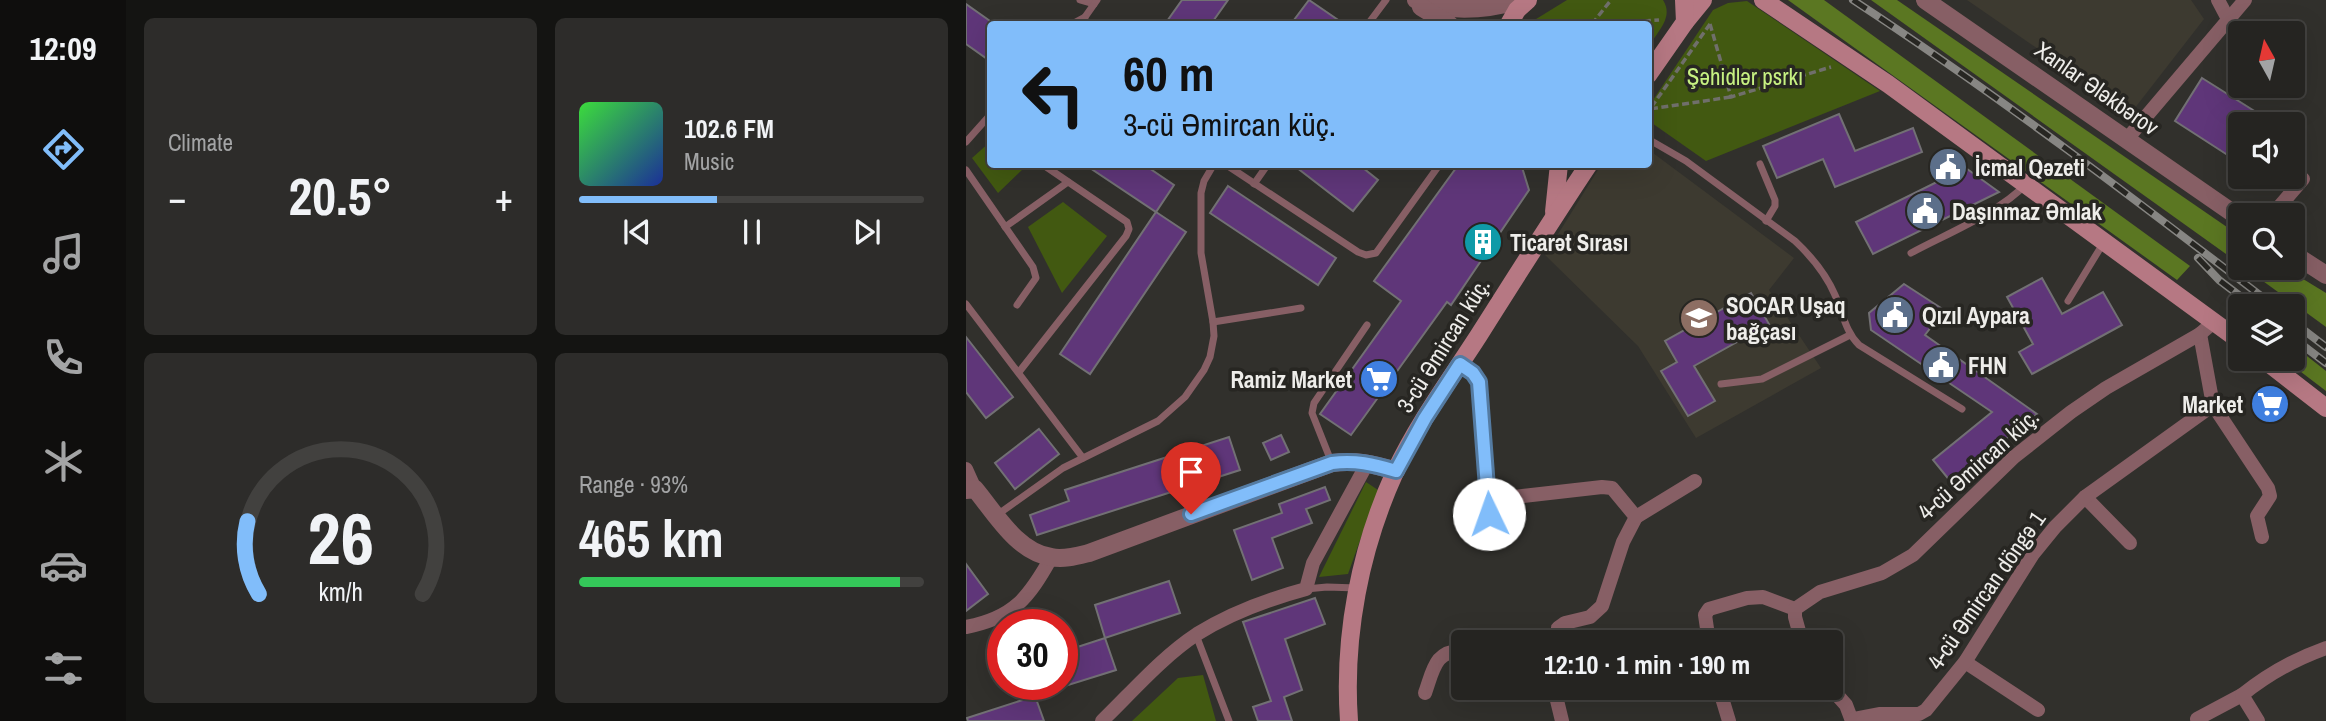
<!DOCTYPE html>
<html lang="en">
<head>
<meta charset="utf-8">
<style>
	body { margin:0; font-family:"Archivo Narrow",sans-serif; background:#2d2c2a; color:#f1f3f6; height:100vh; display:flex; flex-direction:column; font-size:26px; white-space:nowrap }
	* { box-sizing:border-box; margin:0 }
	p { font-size:23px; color:#a3a4a5 }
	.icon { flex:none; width:38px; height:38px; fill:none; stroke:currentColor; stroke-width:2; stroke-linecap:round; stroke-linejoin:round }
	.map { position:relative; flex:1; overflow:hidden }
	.sheet { display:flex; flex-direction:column; gap:18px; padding:18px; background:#141412; width:840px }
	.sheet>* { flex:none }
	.banner { position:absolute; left:21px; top:21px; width:665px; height:147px; border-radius:7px; box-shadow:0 7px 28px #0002,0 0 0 2px #42413f; background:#81bdfa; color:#111; overflow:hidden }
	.needle { width:46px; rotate:352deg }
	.buttons { position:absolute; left:1262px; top:21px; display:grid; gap:14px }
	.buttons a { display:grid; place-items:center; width:77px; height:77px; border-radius:7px; background:#252421; box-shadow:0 7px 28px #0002,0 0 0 2px #42413f; font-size:35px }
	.speed { position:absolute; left:21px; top:609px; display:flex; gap:14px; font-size:35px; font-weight:700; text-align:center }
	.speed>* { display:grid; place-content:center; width:91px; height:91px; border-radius:50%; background:#252421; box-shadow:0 7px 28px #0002,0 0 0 2px #42413f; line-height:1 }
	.speed .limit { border:10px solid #d22; background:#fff; color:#111 }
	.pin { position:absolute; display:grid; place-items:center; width:60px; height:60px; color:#fff; margin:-72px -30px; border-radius:50% 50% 50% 0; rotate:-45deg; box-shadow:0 0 7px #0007 }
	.pin .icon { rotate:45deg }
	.me { position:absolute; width:77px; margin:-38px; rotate:357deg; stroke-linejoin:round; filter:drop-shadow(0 0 5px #0008) }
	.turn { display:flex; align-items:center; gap:24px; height:147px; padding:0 21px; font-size:32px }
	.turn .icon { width:91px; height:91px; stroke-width:2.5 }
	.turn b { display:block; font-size:49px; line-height:60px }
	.big { font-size:52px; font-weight:700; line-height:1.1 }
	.sheet .widget { flex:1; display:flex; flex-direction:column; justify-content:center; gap:10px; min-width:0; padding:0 24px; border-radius:10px; background:#2d2c2a }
	.sheet .dial { align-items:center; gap:0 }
	.dial svg { height:182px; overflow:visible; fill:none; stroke:#42413f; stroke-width:7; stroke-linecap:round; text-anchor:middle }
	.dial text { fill:#f1f3f6; stroke:none }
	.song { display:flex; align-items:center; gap:21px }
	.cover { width:84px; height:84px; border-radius:10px; background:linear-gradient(135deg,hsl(120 70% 55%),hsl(230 70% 35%)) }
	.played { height:7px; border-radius:4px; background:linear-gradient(90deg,#81bdfa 40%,#42413f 40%) }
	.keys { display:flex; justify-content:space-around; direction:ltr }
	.heat { display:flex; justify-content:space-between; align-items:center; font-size:38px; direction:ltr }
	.charge { height:10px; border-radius:5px; background:linear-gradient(90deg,#34c759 93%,#42413f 0) }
	.sheet .tiles { flex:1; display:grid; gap:18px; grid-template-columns:repeat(2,1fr) }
	.trip { position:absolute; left:485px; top:630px; width:392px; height:70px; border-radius:7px; background:#252421; box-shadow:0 7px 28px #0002,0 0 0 2px #42413f; font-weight:700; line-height:70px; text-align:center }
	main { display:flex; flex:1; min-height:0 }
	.tab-bar { display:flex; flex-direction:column; width:126px; justify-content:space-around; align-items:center; background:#0f0e0d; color:#a3a4a5 }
	.tab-bar .icon { width:49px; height:49px }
	.tab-bar .current { color:#81bdfa }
	.tab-bar b { font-size:32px; color:#f1f3f6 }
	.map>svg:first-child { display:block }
	.built { fill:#3d3a30 }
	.green { fill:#425911 }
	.forest { fill:#5b7722 }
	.building { fill:#5f3679; stroke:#727074; stroke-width:2 }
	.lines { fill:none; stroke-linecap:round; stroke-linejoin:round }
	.path { stroke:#706f6b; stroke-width:3.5; stroke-dasharray:7 3.5; stroke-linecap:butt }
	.service { stroke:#875f65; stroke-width:7 }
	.minor { stroke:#875f65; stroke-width:14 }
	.tertiary { stroke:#875f65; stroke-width:18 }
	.secondary { stroke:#b67883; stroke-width:18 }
	.rail-casing { stroke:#878683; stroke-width:8 }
	.rail { stroke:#272622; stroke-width:5; stroke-dasharray:16; stroke-linecap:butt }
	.route-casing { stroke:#547ba2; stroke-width:18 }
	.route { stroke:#81bdfa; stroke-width:12 }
	.labels { text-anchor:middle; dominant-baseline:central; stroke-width:7; stroke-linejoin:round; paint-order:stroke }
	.park-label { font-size:23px; fill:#c7f182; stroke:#272622 }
	.street-label { font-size:23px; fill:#eeedea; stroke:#272622 }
	.poi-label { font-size:23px; font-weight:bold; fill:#eeedea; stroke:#272622; text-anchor:start }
</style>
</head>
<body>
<main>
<nav class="tab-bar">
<b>12:09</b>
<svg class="icon current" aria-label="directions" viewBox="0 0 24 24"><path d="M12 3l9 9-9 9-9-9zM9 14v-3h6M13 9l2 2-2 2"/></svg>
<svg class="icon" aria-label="music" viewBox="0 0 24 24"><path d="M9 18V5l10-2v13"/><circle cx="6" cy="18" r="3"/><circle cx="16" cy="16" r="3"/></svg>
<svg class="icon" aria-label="phone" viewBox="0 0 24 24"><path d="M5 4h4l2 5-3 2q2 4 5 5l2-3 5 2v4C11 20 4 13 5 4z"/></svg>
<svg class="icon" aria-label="climate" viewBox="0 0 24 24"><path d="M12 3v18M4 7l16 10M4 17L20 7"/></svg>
<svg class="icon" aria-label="car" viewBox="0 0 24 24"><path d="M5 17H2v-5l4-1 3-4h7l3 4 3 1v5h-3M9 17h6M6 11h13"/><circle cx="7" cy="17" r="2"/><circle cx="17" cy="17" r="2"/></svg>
<svg class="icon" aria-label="filters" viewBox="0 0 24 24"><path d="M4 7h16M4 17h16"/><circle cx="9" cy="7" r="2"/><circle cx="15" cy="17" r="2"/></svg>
</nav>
<section class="sheet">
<div class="tiles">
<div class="widget"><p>Climate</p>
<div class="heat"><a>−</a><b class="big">20.5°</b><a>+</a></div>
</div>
<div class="widget">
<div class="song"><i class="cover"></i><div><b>102.6 FM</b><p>Music</p></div></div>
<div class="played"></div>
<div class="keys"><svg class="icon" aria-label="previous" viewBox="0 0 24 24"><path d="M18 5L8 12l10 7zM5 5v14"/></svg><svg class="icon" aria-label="pause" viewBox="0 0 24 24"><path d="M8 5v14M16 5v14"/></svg><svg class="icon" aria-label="next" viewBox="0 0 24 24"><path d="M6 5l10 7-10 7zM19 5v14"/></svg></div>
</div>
<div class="widget dial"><svg viewBox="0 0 100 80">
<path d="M14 69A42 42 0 1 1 86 69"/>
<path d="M14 69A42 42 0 0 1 9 37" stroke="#81bdfa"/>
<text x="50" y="56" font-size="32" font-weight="700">26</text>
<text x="50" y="72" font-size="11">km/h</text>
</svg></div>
<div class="widget"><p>Range · 93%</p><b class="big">465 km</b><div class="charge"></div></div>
</div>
</section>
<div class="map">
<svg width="1360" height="721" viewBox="0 0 1360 721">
	<rect width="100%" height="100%" fill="#31302c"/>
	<g class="built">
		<path d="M1001 0H1225L1238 19 1165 113Z"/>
		<path d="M683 150 828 258 803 290 855 368 730 438 672 346 579 255 635 165 682 164Z"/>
	</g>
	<g class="green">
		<path d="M601 0H697C708 17 692 31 683 46L682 24H562Z"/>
		<path d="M781 1 914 91 740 161 683 121V106L747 10 762 3Z"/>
		<path d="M24 142V164L55 165 59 167 32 193 6 158Z"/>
		<path d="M97 202 141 236 96 293 62 227Z"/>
		<path d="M400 482 412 490 382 574 353 577Z"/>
		<path d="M237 675 250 721H166L212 678Z"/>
	</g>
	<g class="forest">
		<path d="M822 0H858L1224 266 1211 280Z"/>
		<path d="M905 0H931L1274 236V264Z"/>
		<path d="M1279 268H1319L1360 293V327Z"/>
		<path d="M1327 345 1360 371V391L1318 359H1326Z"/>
	</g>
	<g class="building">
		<path d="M216 0H262L245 24H199Z"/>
		<path d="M343 0 378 24H325Z"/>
		<path d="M0 4 24 21V61L0 44Z"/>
		<path d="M1236 78 1309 124H1274V163L1209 121Z"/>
		<path d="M873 114 889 151 947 128 956 152 869 187 857 159 811 178 797 146Z"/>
		<path d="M979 153 1033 192 907 254 890 222 979 178 966 168Z"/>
		<path d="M118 164H177L208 185 190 212Z"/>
		<path d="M326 164H392L412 180 387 211Z"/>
		<path d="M493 164H555L563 190 485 305 481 302 385 435 354 414 435 301 408 281Z"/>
		<path d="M262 186 370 258 352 285 244 213Z"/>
		<path d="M190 212 220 232 124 374 94 354Z"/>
		<path d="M1076 278 1096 314 1137 292 1156 325 1066 374 1053 352 1067 344 1041 297Z"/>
		<path d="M938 284 978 310 959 335 1071 414 985 482 967 460 1026 412 905 330 903 313Z"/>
		<path d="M785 293 803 324 728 366 749 401 722 416 695 371 711 362 699 341Z"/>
		<path d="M0 337 47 397 20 418 0 392Z"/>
		<path d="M73 429 93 454 49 489 29 463Z"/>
		<path d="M315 435 323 452 305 460 297 443Z"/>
		<path d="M263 437 274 470 71 535 64 515 103 501 99 490Z"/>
		<path d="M359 487 364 500 340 509 346 523 306 538 317 568 286 580 268 530 316 513 313 504Z"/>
		<path d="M0 564 22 594 0 611Z"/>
		<path d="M203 581 214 613 139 638 129 605Z"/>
		<path d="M349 598 359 624 319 639 336 690 318 697 326 721H292L287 707 305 701 277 622Z"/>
		<path d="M139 638 150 670 96 687V652Z"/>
		<path d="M69 696 78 721H2L1 718Z"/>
	</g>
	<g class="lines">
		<g class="path">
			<path d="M626 24 645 0"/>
			<path d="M636 24 693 20"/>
			<path d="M744 24 765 97 865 67"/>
			<path d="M744 24 684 109 765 97"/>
		</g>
		<g class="service">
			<path d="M114 0 128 4"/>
			<path d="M106 24 119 17"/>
			<path d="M118 24 119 17 131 0"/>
			<path d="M402 24 420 0"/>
			<path d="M682 139 720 161 829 241C846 257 860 274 869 295 877 313 879 331 893 345L996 409"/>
			<path d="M0 142 24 115"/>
			<path d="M259 164 392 252 400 255 410 253 474 164"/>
			<path d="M794 164 809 200V206L800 221"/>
			<path d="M0 170 67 267 70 278 51 305"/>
			<path d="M288 184 302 164"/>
			<path d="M39 227 102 182"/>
			<path d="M945 253C980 234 1033 213 1060 184"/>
			<path d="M1102 301 1138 242"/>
			<path d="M0 304 117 458"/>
			<path d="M247 322 335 308"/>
			<path d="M53 372 160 236 163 229 161 222 76 164"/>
			<path d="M755 384 796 379 884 335"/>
			<path d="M365 461 346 413 348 403 401 325"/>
			<path d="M31 515 97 468 192 421 219 397 238 370 244 357 248 336 247 322 235 253V193L238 181 248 164"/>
			<path d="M340 589 361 587 391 588"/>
			<path d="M230 635 263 721"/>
		</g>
		<g class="minor">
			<path d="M1252 0 1262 19"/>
			<path d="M1161 139 1279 0"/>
			<path d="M1306 215 1337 179"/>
			<path d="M1234 334 1247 405 1302 488 1304 496 1291 516 1296 537"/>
			<path d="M494 364 507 373 513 382 522 500 636 487 646 488 670 517 657 542 636 606 624 617 599 623 592 628 591 642"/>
			<path d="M0 469 9 489"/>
			<path d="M1119 497 1164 543"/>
			<path d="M522 500 523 528"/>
			<path d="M670 517 729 481"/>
			<path d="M0 627C48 618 63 597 85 558"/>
			<path d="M743 642 739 615 743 609 781 598 797 597 829 609"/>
			<path d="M836 642 829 617V609L854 592 916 573 947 555 1048 457 1105 412 1140 388 1234 334 1249 321"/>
			<path d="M999 662 1072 710"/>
			<path d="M864 687 880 705 886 721"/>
			<path d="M588 688 596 721"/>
			<path d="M753 688 763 721"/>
			<path d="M459 693C467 671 469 649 497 651"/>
			<path d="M887 719 913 714H953L960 710 999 662 1067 554 1089 527 1119 497 1247 405"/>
			<path d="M1231 719 1276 695"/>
			<path d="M136 721C166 692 196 657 231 634 263 614 303 599 340 589L347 563 402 462"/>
			<path d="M1292 721 1276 695C1302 674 1329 659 1360 648"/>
		</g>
		<g class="tertiary">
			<path d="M450 0C483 13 520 10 554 0"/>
			<path d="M959 0 1274 218"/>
			<path d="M455 7 483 24"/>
			<path d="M1326 253 1360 275"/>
			<path d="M0 490 9 489C29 513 51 552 85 557 97 560 111 556 123 553L366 463C389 460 407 464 430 471"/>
		</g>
		<g class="secondary">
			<path d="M797 0 922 84 1274 341"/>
			<path d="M719 22 737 0"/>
			<path d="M543 24 551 10 562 0"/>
			<path d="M682 75 719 22 718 0"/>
			<path d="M588 212 593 164"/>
			<path d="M1297 359 1360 408"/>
			<path d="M383 721C377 636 394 549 429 472 452 423 484 380 513 335 549 278 585 221 623 164"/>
		</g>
		<defs>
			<g id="rail">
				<path d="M887 0C1032 95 1170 200 1308 306"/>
				<path d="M1232 258 1253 280 1287 306"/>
				<path d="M1326 321 1360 347"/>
				<path d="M1326 337 1360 363"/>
			</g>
		</defs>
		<use href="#rail" class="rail-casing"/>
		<use href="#rail" class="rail"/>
	</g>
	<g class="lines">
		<defs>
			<path id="route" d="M225 514 366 463C389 460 407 464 430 471L459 418 494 364 507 373 513 382 523 514"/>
		</defs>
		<use href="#route" class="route-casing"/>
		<use href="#route" class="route"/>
	</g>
	<defs>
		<symbol id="civic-disc" viewBox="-11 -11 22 22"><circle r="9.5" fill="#5c6f8a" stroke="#272622"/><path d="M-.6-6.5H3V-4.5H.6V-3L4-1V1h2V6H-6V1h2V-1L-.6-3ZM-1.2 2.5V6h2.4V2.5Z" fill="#fff"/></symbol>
		<symbol id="building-disc" viewBox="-11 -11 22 22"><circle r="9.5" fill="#0f9aa8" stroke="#272622"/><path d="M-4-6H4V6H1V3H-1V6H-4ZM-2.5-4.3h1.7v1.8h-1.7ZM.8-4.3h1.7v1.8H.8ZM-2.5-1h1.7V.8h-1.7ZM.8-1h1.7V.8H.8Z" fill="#fff"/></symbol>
		<symbol id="school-disc" viewBox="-11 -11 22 22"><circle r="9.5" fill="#8d6e63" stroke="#272622"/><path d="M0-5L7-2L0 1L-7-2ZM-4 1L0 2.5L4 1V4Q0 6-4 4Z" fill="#fff"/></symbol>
		<symbol id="supermarket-disc" viewBox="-11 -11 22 22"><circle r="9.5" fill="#3f7fe0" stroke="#272622"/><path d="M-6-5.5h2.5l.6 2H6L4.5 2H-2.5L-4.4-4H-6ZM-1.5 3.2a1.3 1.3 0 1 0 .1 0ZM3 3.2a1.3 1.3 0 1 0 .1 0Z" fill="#fff"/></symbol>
	</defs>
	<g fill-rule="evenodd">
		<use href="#civic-disc" x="960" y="145" width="44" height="44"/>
		<use href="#civic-disc" x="937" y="189" width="44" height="44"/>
		<use href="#building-disc" x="495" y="220" width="44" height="44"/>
		<use href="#civic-disc" x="907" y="293" width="44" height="44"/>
		<use href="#school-disc" x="711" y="296" width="44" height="44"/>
		<use href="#civic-disc" x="953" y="343" width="44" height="44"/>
		<use href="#supermarket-disc" x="391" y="357" width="44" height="44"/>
		<use href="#supermarket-disc" x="1282" y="382" width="44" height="44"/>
	</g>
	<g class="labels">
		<g class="park-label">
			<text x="779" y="76">Şəhidlər psrkı</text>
		</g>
		<g class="street-label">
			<text transform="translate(1131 88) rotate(35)">Xanlar Ələkbərov</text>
			<text transform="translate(477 345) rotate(-58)">3-cü Əmircan küç.</text>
			<text transform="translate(1012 464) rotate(-42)">4-cü Əmircan küç.</text>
			<text transform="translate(1020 590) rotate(-55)">4-cü Əmircan döngə 1</text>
		</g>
		<g class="poi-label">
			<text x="1009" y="167">İcmal Qəzeti</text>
			<text x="986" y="211">Daşınmaz Əmlak</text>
			<text x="544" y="242">Ticarət Sırası</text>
			<text x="760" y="305">SOCAR Uşaq<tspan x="760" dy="26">bağçası</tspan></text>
			<text x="956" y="315">Qızıl Aypara</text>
			<text x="1002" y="365">FHN</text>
			<text x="386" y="379" text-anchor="end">Ramiz Market</text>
			<text x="1277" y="404" text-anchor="end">Market</text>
		</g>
	</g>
</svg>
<div class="buttons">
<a><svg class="needle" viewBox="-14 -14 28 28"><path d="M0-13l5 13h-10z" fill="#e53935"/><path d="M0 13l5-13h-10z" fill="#a3a4a5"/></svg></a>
<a><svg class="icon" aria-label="sound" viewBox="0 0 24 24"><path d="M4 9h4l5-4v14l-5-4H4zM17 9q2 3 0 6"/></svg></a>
<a><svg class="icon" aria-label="search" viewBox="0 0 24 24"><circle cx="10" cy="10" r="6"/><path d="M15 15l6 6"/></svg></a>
<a><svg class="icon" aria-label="layers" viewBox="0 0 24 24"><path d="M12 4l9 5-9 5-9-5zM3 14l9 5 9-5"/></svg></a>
</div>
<div class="speed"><div class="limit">30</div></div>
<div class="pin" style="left:225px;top:514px;background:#d93025"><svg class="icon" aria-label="arrive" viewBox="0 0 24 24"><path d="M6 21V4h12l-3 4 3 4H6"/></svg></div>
<svg class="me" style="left:523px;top:514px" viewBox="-20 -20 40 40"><circle r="19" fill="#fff"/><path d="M0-13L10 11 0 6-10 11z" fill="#81bdfa"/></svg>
<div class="trip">12:10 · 1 min · 190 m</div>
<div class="banner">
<div class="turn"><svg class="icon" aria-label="left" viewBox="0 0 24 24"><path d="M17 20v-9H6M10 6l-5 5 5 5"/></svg><div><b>60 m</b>3-cü Əmircan küç.</div></div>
</div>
</div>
</main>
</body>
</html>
